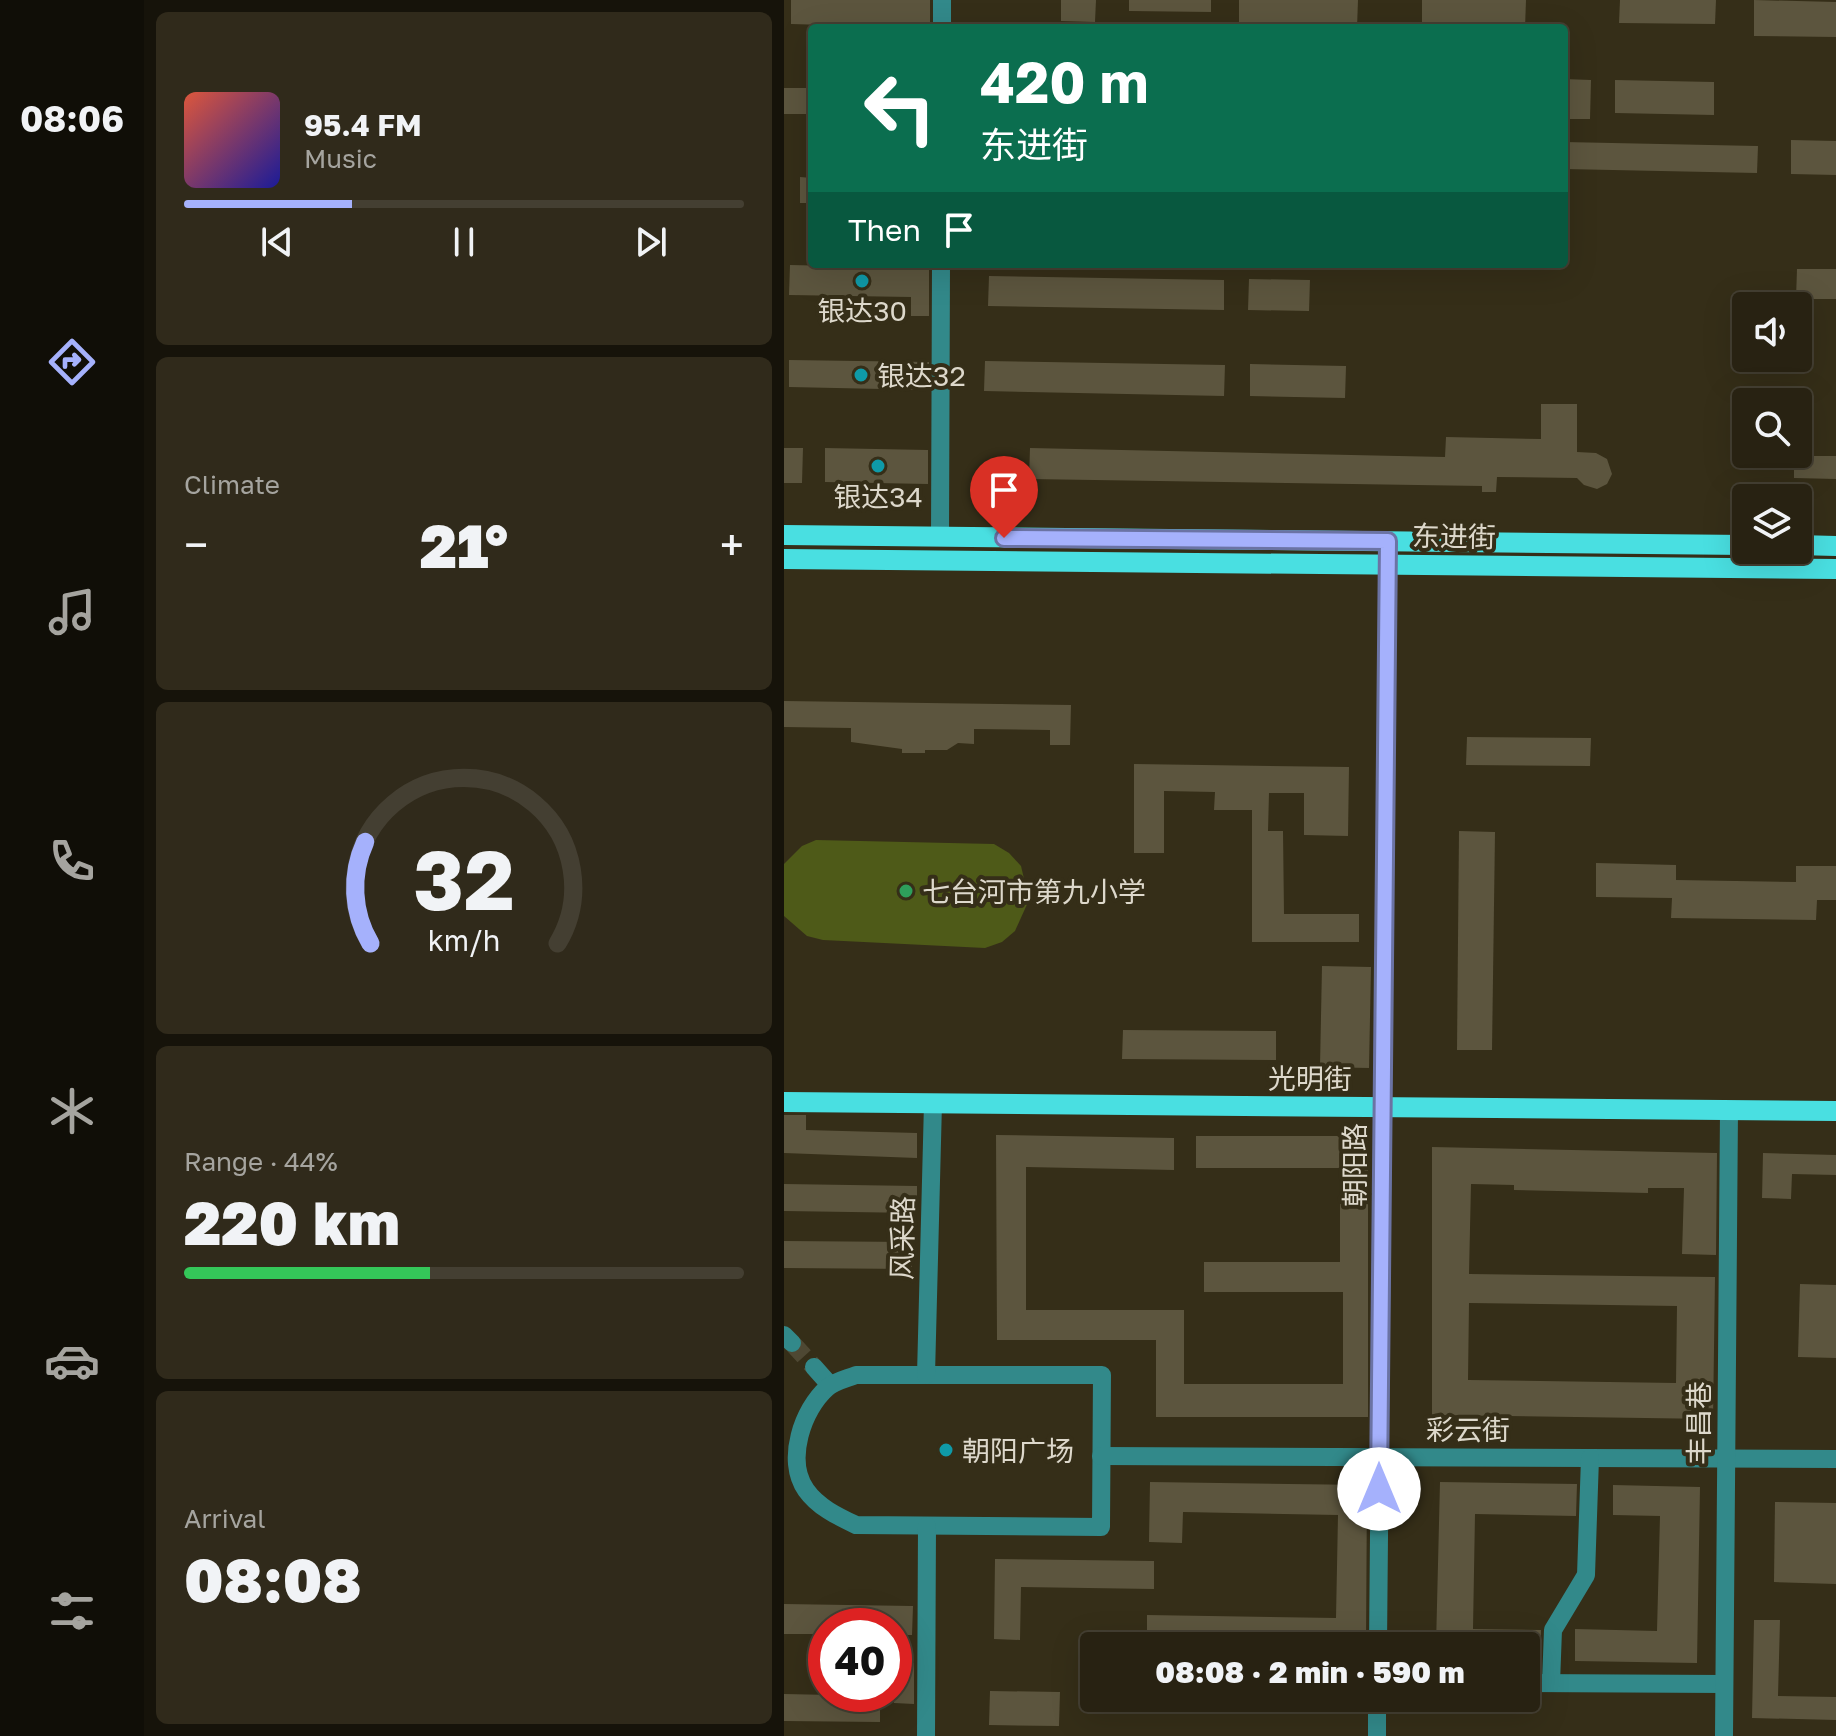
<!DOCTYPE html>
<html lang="en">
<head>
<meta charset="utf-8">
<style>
	body { margin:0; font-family:"Golos Text","Noto Sans SC",sans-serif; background:#302a1b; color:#f1f3f6; height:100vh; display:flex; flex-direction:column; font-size:30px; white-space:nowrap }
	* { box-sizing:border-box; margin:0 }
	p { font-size:26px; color:#a5a49f }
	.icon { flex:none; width:44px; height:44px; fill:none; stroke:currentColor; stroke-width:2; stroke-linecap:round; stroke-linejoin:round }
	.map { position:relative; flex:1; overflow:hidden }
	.details { display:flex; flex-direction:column; gap:12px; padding:12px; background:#16130a; width:640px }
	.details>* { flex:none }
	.top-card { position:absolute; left:24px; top:24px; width:760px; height:244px; border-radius:8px; box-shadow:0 8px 32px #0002,0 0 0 2px #443f32; background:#0b6e4f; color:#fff; overflow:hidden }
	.tools { position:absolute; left:948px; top:292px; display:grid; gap:16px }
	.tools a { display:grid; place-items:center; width:80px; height:80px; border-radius:8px; background:#282212; box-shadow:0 8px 32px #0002,0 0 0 2px #443f32; font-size:40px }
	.speed { position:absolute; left:24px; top:1608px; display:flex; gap:16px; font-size:40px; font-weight:700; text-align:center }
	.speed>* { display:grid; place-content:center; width:104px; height:104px; border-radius:50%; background:#282212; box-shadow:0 8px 32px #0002,0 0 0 2px #443f32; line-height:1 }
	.speed .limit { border:12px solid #d22; background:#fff; color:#111 }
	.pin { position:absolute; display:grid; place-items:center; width:68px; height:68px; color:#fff; margin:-82px -34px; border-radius:50% 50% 50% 0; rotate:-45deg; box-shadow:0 0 8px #0007 }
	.pin .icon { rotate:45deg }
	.me { position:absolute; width:88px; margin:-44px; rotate:0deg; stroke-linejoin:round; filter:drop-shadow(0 0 6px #0008) }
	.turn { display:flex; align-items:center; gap:28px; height:168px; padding:0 40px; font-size:36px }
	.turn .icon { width:104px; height:104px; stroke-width:2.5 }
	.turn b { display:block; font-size:56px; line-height:68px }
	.then { display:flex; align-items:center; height:76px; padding:0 40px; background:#0003; gap:16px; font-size:30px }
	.big { font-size:60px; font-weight:800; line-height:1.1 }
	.details .widget { flex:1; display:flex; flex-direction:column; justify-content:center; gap:12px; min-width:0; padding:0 28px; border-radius:12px; background:#302a1b }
	.details .dial { align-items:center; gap:0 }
	.dial svg { height:208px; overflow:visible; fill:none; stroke:#443f32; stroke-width:7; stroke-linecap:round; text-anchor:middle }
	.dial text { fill:#f1f3f6; stroke:none }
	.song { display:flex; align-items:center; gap:24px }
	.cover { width:96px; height:96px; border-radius:12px; background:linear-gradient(135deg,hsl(10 70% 55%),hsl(240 70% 35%)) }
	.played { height:8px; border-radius:4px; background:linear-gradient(90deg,#a5b1fc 30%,#443f32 30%) }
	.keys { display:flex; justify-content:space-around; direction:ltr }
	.heat { display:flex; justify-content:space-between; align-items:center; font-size:44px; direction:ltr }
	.charge { height:12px; border-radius:6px; background:linear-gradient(90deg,#34c759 44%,#443f32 0) }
	.trip { position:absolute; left:296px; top:1632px; width:460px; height:80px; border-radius:8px; background:#282212; box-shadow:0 8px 32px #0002,0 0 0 2px #443f32; font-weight:800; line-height:80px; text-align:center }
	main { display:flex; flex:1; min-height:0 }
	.tab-bar { display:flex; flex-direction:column; width:144px; justify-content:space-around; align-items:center; background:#100e07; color:#a5a49f }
	.tab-bar .icon { width:56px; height:56px }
	.tab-bar .on { color:#a5b1fc }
	.tab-bar b { font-size:36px; color:#f1f3f6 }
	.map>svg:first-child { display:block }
	.green { fill:#4e5a18 }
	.building { fill:#5c553e; fill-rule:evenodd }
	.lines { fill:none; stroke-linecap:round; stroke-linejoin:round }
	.minor-tunnel { stroke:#4e4833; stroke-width:18; stroke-dasharray:18 9; stroke-linecap:butt }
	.minor { stroke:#32898a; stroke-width:18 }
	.major { stroke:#49dfe1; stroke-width:20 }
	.route-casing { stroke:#6b73a4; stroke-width:20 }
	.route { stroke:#a5b1fc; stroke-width:14 }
	.culture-dot { fill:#0f9aa8; stroke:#352e18; stroke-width:3 }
	.leisure-dot { fill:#2e9e5b; stroke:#352e18; stroke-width:3 }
	.labels { text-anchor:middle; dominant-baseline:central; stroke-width:8; stroke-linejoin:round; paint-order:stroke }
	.poi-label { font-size:28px; fill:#ddd8cb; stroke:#352e18; text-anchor:start }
	.street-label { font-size:28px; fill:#ddd8cb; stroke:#352e18 }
</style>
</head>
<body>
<main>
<nav class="tab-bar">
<b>08:06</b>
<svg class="icon on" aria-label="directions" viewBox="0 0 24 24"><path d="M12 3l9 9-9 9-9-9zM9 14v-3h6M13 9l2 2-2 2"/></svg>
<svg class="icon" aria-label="music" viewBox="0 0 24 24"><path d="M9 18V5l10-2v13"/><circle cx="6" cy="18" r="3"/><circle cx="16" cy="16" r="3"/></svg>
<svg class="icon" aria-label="phone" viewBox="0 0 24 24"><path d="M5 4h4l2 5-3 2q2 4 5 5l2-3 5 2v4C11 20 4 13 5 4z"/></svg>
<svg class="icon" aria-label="climate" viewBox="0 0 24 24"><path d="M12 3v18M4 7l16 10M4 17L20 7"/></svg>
<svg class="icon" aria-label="car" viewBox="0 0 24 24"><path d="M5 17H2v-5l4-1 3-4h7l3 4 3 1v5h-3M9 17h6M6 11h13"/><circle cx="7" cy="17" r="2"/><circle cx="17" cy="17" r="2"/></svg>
<svg class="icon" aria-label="filters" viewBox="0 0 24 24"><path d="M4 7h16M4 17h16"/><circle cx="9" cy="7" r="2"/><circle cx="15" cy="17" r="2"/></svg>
</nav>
<section class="details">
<div class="widget">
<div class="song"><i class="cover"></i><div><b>95.4 FM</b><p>Music</p></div></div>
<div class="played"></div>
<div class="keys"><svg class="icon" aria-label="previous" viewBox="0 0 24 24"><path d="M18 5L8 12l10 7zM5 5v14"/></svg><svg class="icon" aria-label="pause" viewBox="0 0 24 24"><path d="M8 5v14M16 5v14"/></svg><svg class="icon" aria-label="next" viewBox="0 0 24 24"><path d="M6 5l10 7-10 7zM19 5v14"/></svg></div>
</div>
<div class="widget"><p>Climate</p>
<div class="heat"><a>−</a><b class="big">21°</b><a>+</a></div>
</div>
<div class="widget dial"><svg viewBox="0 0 100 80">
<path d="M14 69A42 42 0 1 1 86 69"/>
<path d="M14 69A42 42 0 0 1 12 30" stroke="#a5b1fc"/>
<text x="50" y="56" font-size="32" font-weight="700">32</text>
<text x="50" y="72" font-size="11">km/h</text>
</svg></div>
<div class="widget"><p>Range · 44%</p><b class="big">220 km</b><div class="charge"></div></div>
<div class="widget"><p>Arrival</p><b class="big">08:08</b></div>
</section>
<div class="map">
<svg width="1052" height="1736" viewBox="0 0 1052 1736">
	<rect width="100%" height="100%" fill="#352e18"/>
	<path class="green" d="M32 840 210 844 225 853 237 866 245 900 231 931 218 942 201 948 39 940 23 936 0 916V864L18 846Z"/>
	<g class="building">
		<path d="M7 0H146V28L7 24Z"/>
		<path d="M277 0H312L311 22 277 21Z"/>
		<path d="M345 0H427V12L345 11Z"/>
		<path d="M455 0H574L573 28H455Z"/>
		<path d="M638 0H742L741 28H638Z"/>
		<path d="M836 0H932L931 24 835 23Z"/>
		<path d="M970 0 1052 2V37L970 36Z"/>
		<path d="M780 79 807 80 806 119H780Z"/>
		<path d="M831 80 930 82V115L831 113Z"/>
		<rect x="0" y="88" width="28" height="26"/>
		<path d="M1007 140 1052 141V175L1007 174Z"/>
		<path d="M780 142 974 146 973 173 780 169Z"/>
		<path d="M16 177 28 178V203H16Z"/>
		<path d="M6 265 145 268V316H127V297L5 295Z"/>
		<path d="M1013 269H1052V299H1012Z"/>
		<path d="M205 276 440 280V310L204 306Z"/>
		<path d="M465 279 526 280 525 311 464 310Z"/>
		<path d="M5 360 145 362V390L5 387Z"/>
		<path d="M201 361 441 365 440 396 200 391Z"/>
		<path d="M466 364 562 366 561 398 466 396Z"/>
		<path d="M757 404H793V452L812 453 823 459 828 474 823 484 813 489 800 485 793 478 713 477 712 492H698V486L245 479 246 448 661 457 662 437 757 439Z"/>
		<path d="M0 448H19L18 483H0Z"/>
		<path d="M41 448 144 450V484L41 482Z"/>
		<path d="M1010 456H1052V479L1010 478Z"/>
		<path d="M0 701 287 705 286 745H266V730L190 729V744L174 743 163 750H141V753H118V749L67 742V728L0 727Z"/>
		<path d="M683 737 807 738 806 766 682 765Z"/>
		<path d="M350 764 565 767 564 836 520 835V793H485L484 831H499L500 914H575V942H468V810H430L431 792 380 791V853H350Z"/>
		<path d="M675 831 711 832 708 1050H673Z"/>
		<path d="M812 863 892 865V880L1012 882V866H1052V900H1033L1032 920 887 918 888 898 812 897Z"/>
		<path d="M538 966 587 967 585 1068 536 1067Z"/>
		<path d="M339 1030 492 1031V1060L338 1059Z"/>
		<path d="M0 1115H22V1130L133 1133V1158L0 1153Z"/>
		<path d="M212 1135 390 1138V1170L242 1167V1310H400V1384H559V1292H420V1262H556V1168H412V1136H584V1417H372V1340H213Z"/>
		<path d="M648 1147 933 1153 932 1255 898 1254 900 1188H864V1193L730 1190V1185L687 1184 685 1274 931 1277 929 1419 648 1415ZM685 1303 893 1306 892 1383 684 1380Z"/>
		<path d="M979 1153 1052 1155V1175L1008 1174 1007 1199 978 1198Z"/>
		<path d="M0 1184 133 1186V1213L0 1211Z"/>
		<path d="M0 1241 128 1242V1269L0 1268Z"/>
		<path d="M1016 1284 1052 1285V1358L1014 1357Z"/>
		<path d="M366 1482 583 1485 582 1646H363V1615L552 1618 554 1515 399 1512 398 1543 365 1542Z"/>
		<path d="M656 1482 793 1484 792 1516 691 1514 689 1629 757 1630 756 1665 742 1664V1646H652Z"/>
		<path d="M829 1485 916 1487 913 1663 791 1661V1629L873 1631 876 1516 829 1515Z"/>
		<path d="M991 1502 1052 1503V1584L990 1582Z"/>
		<path d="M211 1559 370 1561V1589L237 1587 236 1640 210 1639Z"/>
		<path d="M0 1604 129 1606 128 1635H110V1626H42V1634H0Z"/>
		<path d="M970 1620H996L994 1696 1052 1697V1720L968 1718Z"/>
		<path d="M110 1662 130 1663V1704L110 1703Z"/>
		<path d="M206 1691 276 1692 275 1726 205 1725Z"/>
		<path d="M0 1694 96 1696V1722L0 1721Z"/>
		<path d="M551 1698H580V1710L551 1709Z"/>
	</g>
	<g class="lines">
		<path class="minor-tunnel" d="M8 1343 30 1367"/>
		<g class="minor">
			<path d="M158 28V0"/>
			<path d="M156 537 157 264"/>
			<path d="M0 1335 8 1343"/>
			<path d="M30 1367 46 1385"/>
			<path d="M72 1375H318L317 1527 72 1525C53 1516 34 1507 22 1490 1 1460 19 1409 43 1388 51 1381 62 1379 72 1375Z"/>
			<path d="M142 1375 149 1103"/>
			<path d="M317 1456 1052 1459"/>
			<path d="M594 1646 604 541"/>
			<path d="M742 1683 940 1684"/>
			<path d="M767 1683 769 1630 802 1575 806 1458"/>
			<path d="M142 1736 143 1526"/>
			<path d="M593 1736V1698"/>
			<path d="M940 1736 945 1110"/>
		</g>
		<g class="major">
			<path d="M0 535 962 545"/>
			<path d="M1014 545 1052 546"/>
			<path d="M0 559 1052 569"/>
			<path d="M0 1102 1052 1111"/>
		</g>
	</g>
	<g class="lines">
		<defs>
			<path id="route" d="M220 538 604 541 595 1489"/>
		</defs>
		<use href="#route" class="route-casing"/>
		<use href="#route" class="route"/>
	</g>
	<g class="culture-dot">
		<circle cx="78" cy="281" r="8"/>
		<circle cx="77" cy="375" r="8"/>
		<circle cx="94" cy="466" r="8"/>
		<circle cx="162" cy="1450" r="8"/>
	</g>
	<circle class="leisure-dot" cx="122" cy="891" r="8"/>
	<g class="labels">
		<g class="poi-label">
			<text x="78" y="310" text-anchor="middle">银达30</text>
			<text x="93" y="375">银达32</text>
			<text x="94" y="496" text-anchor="middle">银达34</text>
			<text x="138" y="891">七台河市第九小学</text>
			<text x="178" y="1450">朝阳广场</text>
		</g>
		<g class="street-label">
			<text transform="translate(670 536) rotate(1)">东进街</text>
			<text x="526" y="1078">光明街</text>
			<text transform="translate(570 1165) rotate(-90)">朝阳路</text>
			<text transform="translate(118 1238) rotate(-89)">风采路</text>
			<text transform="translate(914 1423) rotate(-90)">丰昌巷</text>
			<text x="684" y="1429">彩云街</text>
		</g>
	</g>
</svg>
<div class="tools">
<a><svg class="icon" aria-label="sound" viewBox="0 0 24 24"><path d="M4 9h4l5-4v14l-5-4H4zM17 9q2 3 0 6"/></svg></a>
<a><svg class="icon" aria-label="search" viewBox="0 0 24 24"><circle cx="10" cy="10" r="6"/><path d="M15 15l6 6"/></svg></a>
<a><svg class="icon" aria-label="layers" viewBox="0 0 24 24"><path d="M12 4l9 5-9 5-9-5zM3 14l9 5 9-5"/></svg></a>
</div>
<div class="speed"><div class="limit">40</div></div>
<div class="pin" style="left:220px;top:538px;background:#d93025"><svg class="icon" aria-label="arrive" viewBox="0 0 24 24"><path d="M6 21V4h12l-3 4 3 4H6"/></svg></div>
<svg class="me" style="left:595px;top:1489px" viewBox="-20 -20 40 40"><circle r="19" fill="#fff"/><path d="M0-13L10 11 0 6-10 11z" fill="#a5b1fc"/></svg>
<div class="trip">08:08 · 2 min · 590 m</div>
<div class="top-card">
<div class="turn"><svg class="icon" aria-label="left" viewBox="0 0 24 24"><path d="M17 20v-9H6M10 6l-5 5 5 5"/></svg><div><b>420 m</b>东进街</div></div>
<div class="then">Then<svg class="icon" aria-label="arrive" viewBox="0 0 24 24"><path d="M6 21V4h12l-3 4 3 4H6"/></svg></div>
</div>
</div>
</main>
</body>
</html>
